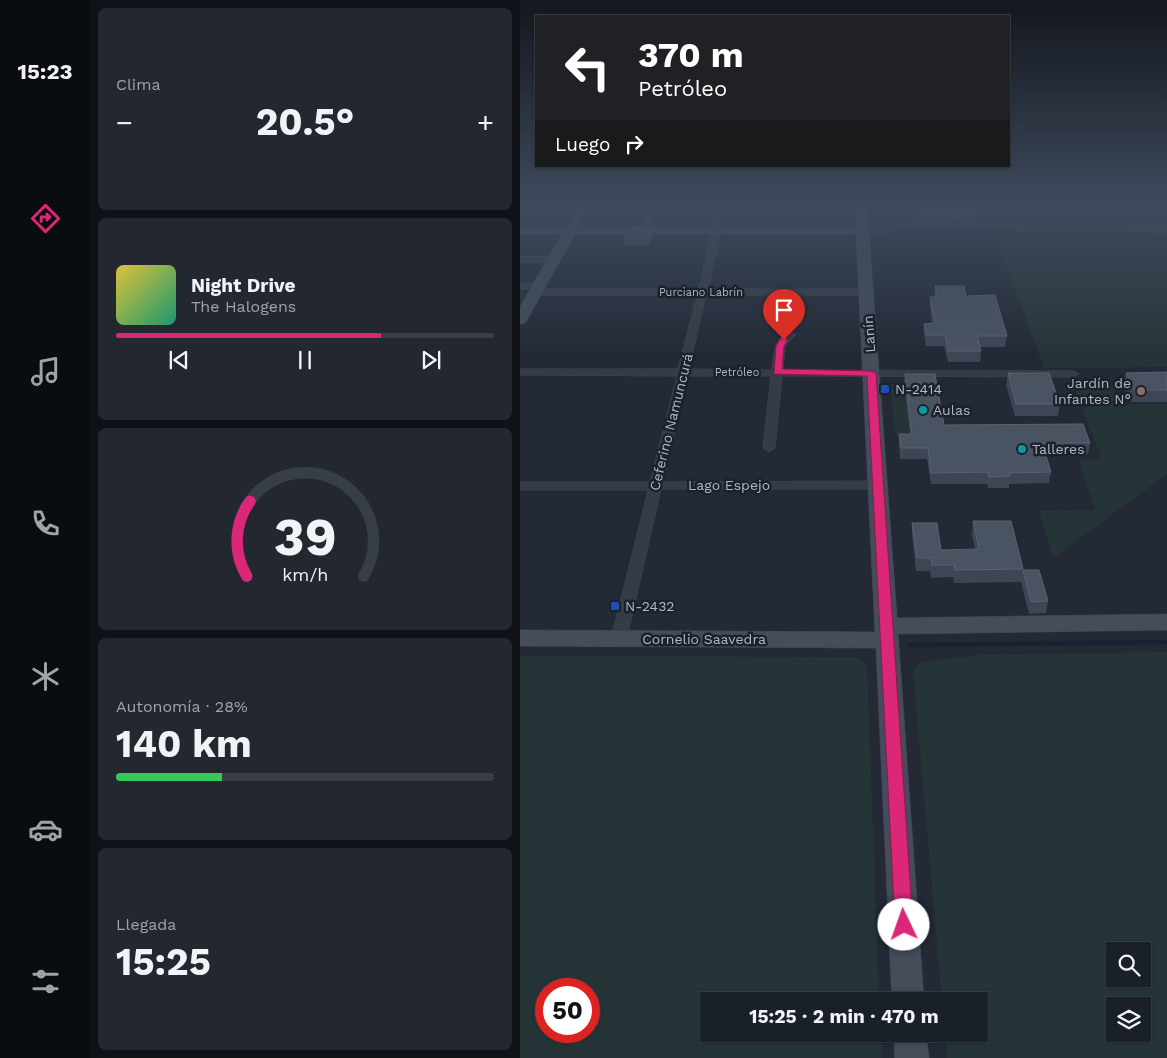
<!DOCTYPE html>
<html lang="es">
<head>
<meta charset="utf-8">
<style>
	body { margin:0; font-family:"Work Sans",sans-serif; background:#232830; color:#f1f3f6; height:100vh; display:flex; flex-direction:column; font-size:19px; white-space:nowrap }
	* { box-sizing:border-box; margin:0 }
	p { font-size:16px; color:#9fa3a8 }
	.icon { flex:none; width:28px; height:28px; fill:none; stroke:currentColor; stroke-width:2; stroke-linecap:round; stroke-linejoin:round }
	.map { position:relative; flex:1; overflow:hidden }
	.sheet { display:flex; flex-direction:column; gap:8px; padding:8px; background:#0e1216; width:430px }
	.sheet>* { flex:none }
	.top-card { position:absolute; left:15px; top:15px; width:475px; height:152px; border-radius:0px; box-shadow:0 1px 4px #0004,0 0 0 1px #383e45; background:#202124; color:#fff; overflow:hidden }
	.buttons { position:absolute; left:586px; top:942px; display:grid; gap:10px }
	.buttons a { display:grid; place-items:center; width:45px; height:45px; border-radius:0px; background:#1a2028; box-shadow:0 1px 4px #0004,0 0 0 1px #383e45; font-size:25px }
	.speed { position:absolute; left:15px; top:978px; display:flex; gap:10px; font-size:25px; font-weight:700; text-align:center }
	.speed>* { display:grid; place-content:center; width:65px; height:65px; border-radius:50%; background:#1a2028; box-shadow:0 1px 4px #0004,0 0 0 1px #383e45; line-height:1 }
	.speed .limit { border:8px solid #d22; background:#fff; color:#111 }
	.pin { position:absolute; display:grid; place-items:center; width:42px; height:42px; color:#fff; margin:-51px -21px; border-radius:50% 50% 50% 0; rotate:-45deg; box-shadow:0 0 5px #0007 }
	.pin .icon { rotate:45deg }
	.me { position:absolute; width:55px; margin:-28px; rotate:357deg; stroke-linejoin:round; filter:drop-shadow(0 0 4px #0008) }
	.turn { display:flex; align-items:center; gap:18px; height:105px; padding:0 20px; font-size:22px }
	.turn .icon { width:65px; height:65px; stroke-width:2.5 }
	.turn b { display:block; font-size:35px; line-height:42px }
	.then { display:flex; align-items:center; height:48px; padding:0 20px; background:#0003; gap:10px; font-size:19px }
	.big { font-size:38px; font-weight:700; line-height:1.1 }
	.sheet .tile { flex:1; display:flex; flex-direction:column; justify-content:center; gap:8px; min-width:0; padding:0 18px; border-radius:8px; background:#232830 }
	.sheet .dial { align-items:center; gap:0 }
	.dial svg { height:130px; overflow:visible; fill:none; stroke:#383e45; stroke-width:7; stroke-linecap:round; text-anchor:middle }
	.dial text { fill:#f1f3f6; stroke:none }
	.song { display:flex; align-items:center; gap:15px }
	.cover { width:60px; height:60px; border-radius:8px; background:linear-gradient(135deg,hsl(50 70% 55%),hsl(160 70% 35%)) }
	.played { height:5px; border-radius:2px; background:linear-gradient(90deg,#db2777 70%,#383e45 70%) }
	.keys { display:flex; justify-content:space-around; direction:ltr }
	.heat { display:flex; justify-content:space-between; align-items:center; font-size:28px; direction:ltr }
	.charge { height:8px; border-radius:4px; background:linear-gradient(90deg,#34c759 28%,#383e45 0) }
	.trip { position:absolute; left:180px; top:992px; width:288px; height:50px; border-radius:0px; background:#1a2028; box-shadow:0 1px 4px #0004,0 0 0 1px #383e45; font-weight:700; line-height:50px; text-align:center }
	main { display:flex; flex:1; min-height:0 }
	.tabs { display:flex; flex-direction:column; width:90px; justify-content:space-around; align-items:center; background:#0a0d10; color:#9fa3a8 }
	.tabs .icon { width:35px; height:35px }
	.tabs .current { color:#db2777 }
	.tabs b { font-size:22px; color:#f1f3f6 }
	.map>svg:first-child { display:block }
	.green { fill:#253537; fill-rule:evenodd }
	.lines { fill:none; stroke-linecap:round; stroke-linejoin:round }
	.stream { stroke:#182233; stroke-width:4.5 }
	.street-casing { stroke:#3f4650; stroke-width:1 }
	.secondary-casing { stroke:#3f4650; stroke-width:1 }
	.street { fill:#363c47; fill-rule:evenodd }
	.secondary { fill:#454c5a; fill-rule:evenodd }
	.wall { fill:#3e4655 }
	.shaded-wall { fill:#2e3644 }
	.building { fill:#4a5361; stroke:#5a6270 }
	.route { fill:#db2777; stroke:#8e194d }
	.transit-dot { fill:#1a4fb4; stroke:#1c222c; stroke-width:2 }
	.education-dot { fill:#8d6e63; stroke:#1c222c; stroke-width:2 }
	.culture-dot { fill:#0f9aa8; stroke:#1c222c; stroke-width:2 }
	.labels { text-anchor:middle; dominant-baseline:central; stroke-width:5; stroke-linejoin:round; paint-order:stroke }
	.far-street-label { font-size:11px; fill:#b1b7c3; stroke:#1c222c }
	.street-label { font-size:14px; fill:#b1b7c3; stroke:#1c222c }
	.poi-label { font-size:14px; fill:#b1b7c3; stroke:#1c222c; text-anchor:start }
</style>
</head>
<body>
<main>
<nav class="tabs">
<b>15:23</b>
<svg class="icon current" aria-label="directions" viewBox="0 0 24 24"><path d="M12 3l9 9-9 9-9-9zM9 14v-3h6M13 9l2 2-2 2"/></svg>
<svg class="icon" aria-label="music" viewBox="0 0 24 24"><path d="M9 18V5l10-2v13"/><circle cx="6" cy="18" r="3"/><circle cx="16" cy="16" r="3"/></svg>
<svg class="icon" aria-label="phone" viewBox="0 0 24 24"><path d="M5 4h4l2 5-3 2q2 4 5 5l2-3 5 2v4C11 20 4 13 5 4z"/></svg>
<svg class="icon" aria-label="climate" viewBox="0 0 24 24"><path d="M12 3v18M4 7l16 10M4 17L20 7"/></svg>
<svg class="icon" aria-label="car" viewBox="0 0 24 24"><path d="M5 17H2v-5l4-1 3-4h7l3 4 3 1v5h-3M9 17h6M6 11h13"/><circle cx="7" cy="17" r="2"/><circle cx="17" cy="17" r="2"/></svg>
<svg class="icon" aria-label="filters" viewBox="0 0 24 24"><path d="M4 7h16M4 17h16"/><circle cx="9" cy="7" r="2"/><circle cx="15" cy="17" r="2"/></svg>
</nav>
<section class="sheet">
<div class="tile"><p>Clima</p>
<div class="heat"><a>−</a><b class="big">20.5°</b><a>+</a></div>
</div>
<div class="tile">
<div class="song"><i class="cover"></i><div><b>Night Drive</b><p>The Halogens</p></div></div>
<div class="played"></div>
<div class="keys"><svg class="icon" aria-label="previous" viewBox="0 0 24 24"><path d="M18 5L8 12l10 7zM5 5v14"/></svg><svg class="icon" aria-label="pause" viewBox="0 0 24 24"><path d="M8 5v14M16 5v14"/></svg><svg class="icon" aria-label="next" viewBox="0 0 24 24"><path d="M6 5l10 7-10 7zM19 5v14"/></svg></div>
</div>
<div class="tile dial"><svg viewBox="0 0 100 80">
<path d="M14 69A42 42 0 1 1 86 69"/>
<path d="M14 69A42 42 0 0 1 16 23" stroke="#db2777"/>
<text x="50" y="56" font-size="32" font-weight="700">39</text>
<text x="50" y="72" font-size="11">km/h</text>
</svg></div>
<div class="tile"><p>Autonomía · 28%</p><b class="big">140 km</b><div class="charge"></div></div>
<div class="tile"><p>Llegada</p><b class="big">15:25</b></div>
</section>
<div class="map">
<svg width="647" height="1058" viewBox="0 0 647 1058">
	<rect width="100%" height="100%" fill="#232a36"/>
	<g class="green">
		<path d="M647 232V367L524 368 474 233Z"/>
		<path d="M551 379H588L601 404H647V474L533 558 519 511 576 510 558 460 582 459Z"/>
		<path d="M370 384H384L391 436H375Z"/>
		<path d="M647 652V1058H427L425 1034H459V1001H422L393 670 401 662 460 655ZM622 951V979H595V951ZM622 1006V1034H595V1006Z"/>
		<path d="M0 656 335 657 347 664 359 1001H189V1034H361L362 1058H0ZM26 989H69V1031H26Z"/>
	</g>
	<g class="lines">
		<path class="stream" d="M390 645 647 642"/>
		<defs>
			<g id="street">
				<path d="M130 206H138L128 230 121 232 120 230Z"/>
				<path d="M199 206H207L188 289H346L351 292 346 295H186L169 369 252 370C254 354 253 337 271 332L276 335 265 346 263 370 554 371 559 374 554 377 262 376 255 448 249 452 243 448 251 376H168L143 482 358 481 364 485 358 489H141L107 638 105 642 99 644 93 642 91 638 128 490H0V482H130L157 376 0 375V369H158L177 295H16L11 292 16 289H178Z"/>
				<path d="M396 221 516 225 647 226V232L516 231 396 225 366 232 342 233 338 230 342 227 366 226Z"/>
				<path d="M0 256H34L38 259 34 262H0Z"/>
				<path d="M0 283H19L24 286 19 289H0Z"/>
			</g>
			<g id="secondary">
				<path d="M58 206H70L59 226H336L335 206H347L377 618 647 614V630L378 634 404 1001H372L356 648 0 646V630L355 632 336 234H55L7 320 5 323 0 324V307L42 234H0V226H47Z"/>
				<path d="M374 1034H406L409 1058H375Z"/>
			</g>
		</defs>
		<use href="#street" class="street-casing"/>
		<use href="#secondary" class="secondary-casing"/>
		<use href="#street" class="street"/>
		<use href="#secondary" class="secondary"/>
	</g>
	<g class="wall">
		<path d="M393 206H456L457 210 456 219H395Z"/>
		<path d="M134 236 130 245H105L104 238Z"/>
		<path d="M415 286 446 296 487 336 485 347H460L461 351 460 362H428L424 346H406L404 334V324L412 323 410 308V297H414Z"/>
		<path d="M647 372V402H612L603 384 606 373Z"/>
		<path d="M488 373 540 404 538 416H495L486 385Z"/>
		<path d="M385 374 424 425 570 443 568 454H525L531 472 529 483 489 484V488H468L467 484H411L407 459H380L379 445V434H390L384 384Z"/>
		<path d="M453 521 503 569V570L528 601 526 613 509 614 501 582 434 583 433 577 411 578 410 571H396L392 535V523L421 550H455L452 534Z"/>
	</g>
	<g class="shaded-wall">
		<rect x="395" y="210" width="1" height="9"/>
		<path d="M133 229 134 236 130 245V238Z"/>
	</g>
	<g class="building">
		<path d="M394 206H456L457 210H395Z"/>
		<path d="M108 229H133L130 238H104Z"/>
		<path d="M415 286H444L446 296 475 295 487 336H457L461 351H428L425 335H406L404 324 415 323 410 297H417Z"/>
		<path d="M647 372V390H614L606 373Z"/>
		<path d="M488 373H529L540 404H496Z"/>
		<path d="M385 374H415L424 425 563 424 570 443H522L531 472 489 473 490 476 469 477 468 472 411 473 408 448H381L379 434H392Z"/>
		<path d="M453 521H491L503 569 435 570 434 565H412L411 558H397L392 523H417L421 550 459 549Z"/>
		<path d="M503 570H519L528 601 511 602Z"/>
	</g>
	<linearGradient id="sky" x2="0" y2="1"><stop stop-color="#13171e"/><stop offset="0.58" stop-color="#3f4a5d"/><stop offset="1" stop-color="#3f4a5d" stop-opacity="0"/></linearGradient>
	<rect width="647" height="354" fill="url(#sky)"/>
	<path class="route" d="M264 337 268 340 264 346 262 369 351 371 356 373 393 925 390 931 384 933 378 931 375 925 347 376 254 374 256 346 261 338Z"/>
	<g class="transit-dot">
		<rect x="360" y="384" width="10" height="10" rx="2.5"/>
		<rect x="90" y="601" width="10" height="10" rx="2.5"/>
	</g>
	<circle class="education-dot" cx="621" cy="391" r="5"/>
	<g class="culture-dot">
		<circle cx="403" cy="410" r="5"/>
		<circle cx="502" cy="449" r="5"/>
	</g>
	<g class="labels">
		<g class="far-street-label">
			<text x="181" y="292">Purciano Labrín</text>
			<text x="217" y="372">Petróleo</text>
		</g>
		<g class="street-label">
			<text transform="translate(349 334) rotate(-94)">Lanín</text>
			<text transform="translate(151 422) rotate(-76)">Ceferino Namuncurá</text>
			<text x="209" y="485">Lago Espejo</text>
			<text x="184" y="639">Cornelio Saavedra</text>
		</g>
		<g class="poi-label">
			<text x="611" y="383" text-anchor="end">Jardín de<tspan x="611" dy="16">Infantes N°</tspan></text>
			<text x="375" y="389">N-2414</text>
			<text x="413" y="410">Aulas</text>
			<text x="512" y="449">Talleres</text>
			<text x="105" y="606">N-2432</text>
		</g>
	</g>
</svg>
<div class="buttons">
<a><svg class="icon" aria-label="search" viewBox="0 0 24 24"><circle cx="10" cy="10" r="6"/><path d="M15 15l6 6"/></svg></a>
<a><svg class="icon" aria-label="layers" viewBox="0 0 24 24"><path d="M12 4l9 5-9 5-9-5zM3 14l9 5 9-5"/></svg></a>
</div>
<div class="speed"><div class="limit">50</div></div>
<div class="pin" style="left:264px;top:340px;background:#d93025"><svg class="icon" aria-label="arrive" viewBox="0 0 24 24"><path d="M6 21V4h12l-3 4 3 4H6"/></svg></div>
<svg class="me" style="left:384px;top:925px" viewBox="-20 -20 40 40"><circle r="19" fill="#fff"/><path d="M0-13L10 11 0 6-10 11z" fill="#db2777"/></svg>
<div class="trip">15:25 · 2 min · 470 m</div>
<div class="top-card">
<div class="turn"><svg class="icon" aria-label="left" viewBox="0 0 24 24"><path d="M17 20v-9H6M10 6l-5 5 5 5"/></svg><div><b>370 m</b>Petróleo</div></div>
<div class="then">Luego<svg class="icon" aria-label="right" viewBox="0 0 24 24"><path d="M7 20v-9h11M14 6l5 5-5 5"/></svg></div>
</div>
</div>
</main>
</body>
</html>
